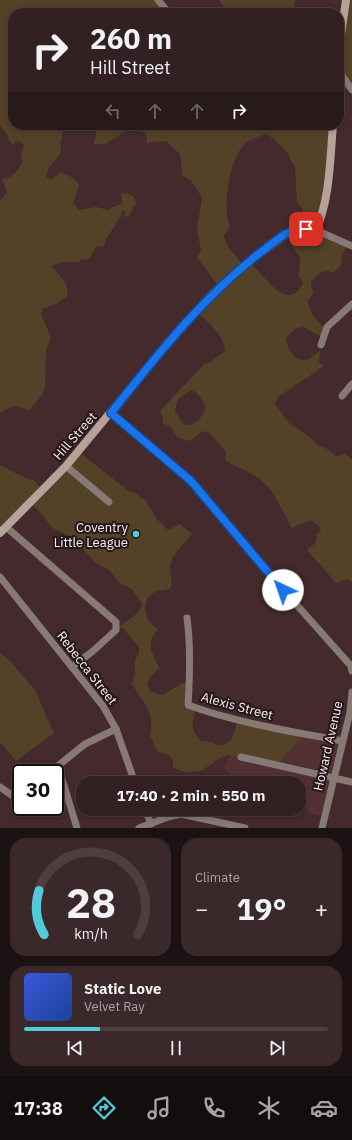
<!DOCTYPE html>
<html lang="en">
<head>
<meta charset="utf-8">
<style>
	body { margin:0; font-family:"IBM Plex Sans",sans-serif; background:#3b282a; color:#f1f3f6; height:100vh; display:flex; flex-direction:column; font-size:15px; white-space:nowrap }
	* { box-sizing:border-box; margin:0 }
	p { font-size:13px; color:#a9a3a5 }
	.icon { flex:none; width:22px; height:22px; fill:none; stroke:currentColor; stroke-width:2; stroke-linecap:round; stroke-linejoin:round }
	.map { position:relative; height:828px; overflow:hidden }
	.side { display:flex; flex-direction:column; gap:10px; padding:10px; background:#1c1213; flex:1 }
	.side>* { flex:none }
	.banner { position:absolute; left:8px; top:8px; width:336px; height:122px; border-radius:16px; box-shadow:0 2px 6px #0003,0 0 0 1px #4e3e40; background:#332022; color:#f1f3f6; overflow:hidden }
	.speed { position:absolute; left:12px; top:764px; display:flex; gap:8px; font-size:20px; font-weight:700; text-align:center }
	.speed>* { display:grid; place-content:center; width:52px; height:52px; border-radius:50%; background:#332022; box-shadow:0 2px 6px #0003,0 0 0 1px #4e3e40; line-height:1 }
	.speed .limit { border:2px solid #111; border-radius:6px; background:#fff; color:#111 }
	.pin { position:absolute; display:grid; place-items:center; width:34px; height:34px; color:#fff; margin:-17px; border-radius:8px; box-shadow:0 2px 6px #0006 }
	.me { position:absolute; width:44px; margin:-22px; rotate:318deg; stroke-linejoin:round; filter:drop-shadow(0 0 3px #0008) }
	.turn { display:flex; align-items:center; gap:14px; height:84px; padding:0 16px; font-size:18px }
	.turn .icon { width:52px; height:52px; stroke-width:2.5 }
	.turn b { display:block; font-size:28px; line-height:34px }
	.lanes { display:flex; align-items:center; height:38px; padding:0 16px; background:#0003; justify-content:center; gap:20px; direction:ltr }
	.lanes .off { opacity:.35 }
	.big { font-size:30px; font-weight:800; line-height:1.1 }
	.side .tile { flex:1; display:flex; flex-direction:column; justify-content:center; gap:6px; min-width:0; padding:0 14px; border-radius:16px; background:#3b282a }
	.side .dial { align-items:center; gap:0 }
	.dial svg { height:104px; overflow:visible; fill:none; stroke:#4e3e40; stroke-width:7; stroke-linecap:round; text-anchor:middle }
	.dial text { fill:#f1f3f6; stroke:none }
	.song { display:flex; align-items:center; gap:12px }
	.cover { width:48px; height:48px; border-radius:6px; background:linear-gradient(135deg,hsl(230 70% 55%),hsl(220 70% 35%)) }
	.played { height:4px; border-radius:2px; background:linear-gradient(90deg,#52cbd8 25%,#4e3e40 25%) }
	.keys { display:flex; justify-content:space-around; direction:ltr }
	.heat { display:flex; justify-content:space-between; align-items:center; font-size:22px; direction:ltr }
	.side .tiles { flex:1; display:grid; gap:10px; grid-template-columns:1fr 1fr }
	.tile:last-child { grid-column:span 2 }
	.trip { position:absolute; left:76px; top:776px; width:230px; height:40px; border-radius:16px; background:#332022; box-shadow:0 2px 6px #0003,0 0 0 1px #4e3e40; font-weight:800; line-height:40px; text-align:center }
	.tab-bar { display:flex; height:64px; justify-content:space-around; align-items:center; background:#140d0e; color:#a9a3a5 }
	.tab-bar .icon { width:28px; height:28px }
	.tab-bar .selected { color:#52cbd8 }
	.tab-bar b { font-size:18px; color:#f1f3f6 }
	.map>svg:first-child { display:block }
	.built { fill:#523034 }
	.green { fill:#534227; fill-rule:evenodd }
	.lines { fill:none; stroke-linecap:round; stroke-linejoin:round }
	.street { stroke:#877a74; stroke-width:7 }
	.secondary { stroke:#b6a299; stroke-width:8 }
	.route-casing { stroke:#114b97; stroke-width:10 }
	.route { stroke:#1a73e8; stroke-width:7 }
	.poi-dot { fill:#52cbd8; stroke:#221618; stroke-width:1.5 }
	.labels { text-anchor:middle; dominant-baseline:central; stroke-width:4; stroke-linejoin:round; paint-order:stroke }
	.street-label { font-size:13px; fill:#fff0f1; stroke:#221618 }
	.poi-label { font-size:13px; fill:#fff0f1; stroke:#221618; text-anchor:end }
</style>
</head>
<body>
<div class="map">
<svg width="352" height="828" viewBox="0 0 352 828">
	<rect width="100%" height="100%" fill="#442a2d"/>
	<path class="built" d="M303 735 343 741 324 817 308 813 304 804 299 801V783H238L224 767 231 755 281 762Z"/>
	<g class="green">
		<path d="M0 0H159L170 13H13V125H58L62 130V138L60 143C66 159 44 163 47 178L53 179 60 172C69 176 74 177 79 185L73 203 79 210 96 207 109 210 112 207 122 204 121 194 127 193 134 197 136 203 129 216 124 217 125 211H122C119 224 107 233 104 246L96 247 89 259 80 260V262H62L51 266C59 276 70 282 67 296L54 305 43 309 41 314 51 337 46 350 45 388 42 395 29 410C12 406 18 403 0 413V201L7 192 2 179C13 178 17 171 22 163L21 155 24 146 21 142 16 141 13 144 9 140 8 136 0 125Z"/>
		<path d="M219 0H295L294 13H228Z"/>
		<path d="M346 0H352V88L339 72Z"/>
		<path d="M87 125H333L317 228 347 244 341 258 342 264 333 273C324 268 317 274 311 282V287L314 292 308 300C310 314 315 320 326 328L324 338 303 327 295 329 286 338C286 346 295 363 306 360 311 359 316 353 320 351L319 362 324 366 278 397 275 404 289 423 310 437 317 445 327 449 338 457 345 453 352 460V582L347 579 336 583 307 550C313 545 318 543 316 535L321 531 319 526 310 520 292 528C282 510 271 483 252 474 242 468 234 467 225 460L226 452 211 434 203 431 190 441 178 438 171 427 163 423V417L160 411 204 364 209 363 225 351C225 336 208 322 197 312L219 287 197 257 201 250 197 229 202 197 191 181 182 175 180 154 166 141 150 142 147 144 146 133 131 128 105 144H94L96 135 94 127ZM266 133 277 142 290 156 289 158 295 167 297 202 302 209 303 228 289 234 292 246 300 257 299 276 303 283C288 315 263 274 249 261L243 265 227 245 224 236 230 226C222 207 229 160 244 145 250 138 259 138 266 133ZM191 390 197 393 206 406C203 416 197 425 186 425L183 424 175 411 178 399Z"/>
		<path d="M79 452 130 492 132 491 146 501 157 519 168 530 180 524 191 533H194C185 541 172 554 170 567 169 575 174 580 170 589 166 590 161 590 157 591 139 598 143 621 158 629 144 646 153 652 159 668L150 677 147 684 151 692 163 695 182 683H188L184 704V707L195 711C192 727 190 729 201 741L213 742 218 746C233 744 234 734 237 721L303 735 281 761 280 765 229 755 220 758 201 771 186 772 173 768C174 759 169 751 159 753 154 748 154 742 150 736 155 710 144 705 132 684L135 672V660L139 653V647L123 628 119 627 139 612 142 604 132 589 120 583 109 570 95 562 84 550 82 543 51 527 43 515 30 503 0 534V465L25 478 33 480 43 489Z"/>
		<path d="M0 653 10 661 35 690 54 733 16 761 3 745 0 744Z"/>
	</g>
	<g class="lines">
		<g class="street">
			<path d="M158 0 169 13"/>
			<path d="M339 71 352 90"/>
			<path d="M316 230 352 246"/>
			<path d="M321 345 327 327 352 304"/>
			<path d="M342 396 352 384"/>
			<path d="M111 413 191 481 263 567 351 666 352 671"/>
			<path d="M66 466 109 502"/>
			<path d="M6 527 116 622V630L93 651 72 667"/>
			<path d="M0 577 103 706 116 729 135 783"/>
			<path d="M187 618C191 647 190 675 188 705 237 723 290 731 342 741"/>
			<path d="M241 757 352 782"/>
			<path d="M58 766 77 828"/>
			<path d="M49 773 85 744 116 729"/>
			<path d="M0 787 13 796 21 794"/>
			<path d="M145 809 151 824"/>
			<path d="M139 828 168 817 181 814 245 828"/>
			<path d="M322 828 350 712 352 692"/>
		</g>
		<g class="secondary">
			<path d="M339 49 346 0"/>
			<path d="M0 533 66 466 152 362 213 293 243 266 292 230 306 229 316 230C330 199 330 159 333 125"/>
		</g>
	</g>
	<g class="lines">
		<defs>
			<path id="route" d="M283 590 191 481 111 413C158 354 205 294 265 249 273 243 284 233 294 230 297 229 302 229 306 229"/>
		</defs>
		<use href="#route" class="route-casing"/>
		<use href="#route" class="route"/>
	</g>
	<circle class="poi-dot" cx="136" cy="534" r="4"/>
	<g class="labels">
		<g class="street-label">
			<text transform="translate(75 436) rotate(-49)">Hill Street</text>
			<text transform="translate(87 668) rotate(52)">Rebecca Street</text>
			<text transform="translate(237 706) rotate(15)">Alexis Street</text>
			<text transform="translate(328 746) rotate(-77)">Howard Avenue</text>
		</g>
		<g class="poi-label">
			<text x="128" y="527">Coventry<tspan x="128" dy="15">Little League</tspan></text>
		</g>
	</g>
</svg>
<div class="speed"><div class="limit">30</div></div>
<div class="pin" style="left:306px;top:229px;background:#d93025"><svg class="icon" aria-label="arrive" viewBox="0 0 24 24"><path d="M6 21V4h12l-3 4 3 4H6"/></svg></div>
<svg class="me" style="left:283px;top:590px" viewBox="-20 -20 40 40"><circle r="19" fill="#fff"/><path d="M0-13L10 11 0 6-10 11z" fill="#1a73e8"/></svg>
<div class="trip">17:40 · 2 min · 550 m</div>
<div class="banner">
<div class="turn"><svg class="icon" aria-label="right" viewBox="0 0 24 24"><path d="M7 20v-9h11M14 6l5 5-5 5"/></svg><div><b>260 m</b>Hill Street</div></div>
<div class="lanes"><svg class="icon off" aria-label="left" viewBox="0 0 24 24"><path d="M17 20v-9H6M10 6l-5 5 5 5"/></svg><svg class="icon off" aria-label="ahead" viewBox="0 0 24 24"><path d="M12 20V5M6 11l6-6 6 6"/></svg><svg class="icon off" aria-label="ahead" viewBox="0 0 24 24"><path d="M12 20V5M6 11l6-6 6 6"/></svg><svg class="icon" aria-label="right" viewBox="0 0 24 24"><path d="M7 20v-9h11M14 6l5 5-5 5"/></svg></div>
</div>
</div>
<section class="side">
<div class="tiles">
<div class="tile dial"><svg viewBox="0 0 100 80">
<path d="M14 69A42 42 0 1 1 86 69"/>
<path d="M14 69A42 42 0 0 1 10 35" stroke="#52cbd8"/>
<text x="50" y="56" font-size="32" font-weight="700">28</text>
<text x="50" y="72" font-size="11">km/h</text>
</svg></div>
<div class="tile"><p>Climate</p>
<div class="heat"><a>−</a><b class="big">19°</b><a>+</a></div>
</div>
<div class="tile">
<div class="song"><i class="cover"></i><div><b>Static Love</b><p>Velvet Ray</p></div></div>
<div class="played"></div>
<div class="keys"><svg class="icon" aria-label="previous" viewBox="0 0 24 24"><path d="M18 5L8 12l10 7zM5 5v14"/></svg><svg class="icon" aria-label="pause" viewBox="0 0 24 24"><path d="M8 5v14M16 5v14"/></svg><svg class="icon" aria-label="next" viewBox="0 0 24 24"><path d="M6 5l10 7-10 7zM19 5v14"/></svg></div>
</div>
</div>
</section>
<nav class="tab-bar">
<b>17:38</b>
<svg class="icon selected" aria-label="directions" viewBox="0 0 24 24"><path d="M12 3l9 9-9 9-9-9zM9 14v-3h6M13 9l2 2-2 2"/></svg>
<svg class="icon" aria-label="music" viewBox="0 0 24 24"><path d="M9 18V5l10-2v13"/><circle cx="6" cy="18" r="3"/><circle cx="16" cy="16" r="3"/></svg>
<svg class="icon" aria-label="phone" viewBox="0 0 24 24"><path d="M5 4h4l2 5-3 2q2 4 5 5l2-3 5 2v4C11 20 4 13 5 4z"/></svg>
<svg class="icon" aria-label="climate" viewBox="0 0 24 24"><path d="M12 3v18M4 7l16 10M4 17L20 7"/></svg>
<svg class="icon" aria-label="car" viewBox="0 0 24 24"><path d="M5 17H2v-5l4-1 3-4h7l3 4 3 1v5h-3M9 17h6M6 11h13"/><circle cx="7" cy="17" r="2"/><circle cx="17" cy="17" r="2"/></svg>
</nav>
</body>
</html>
